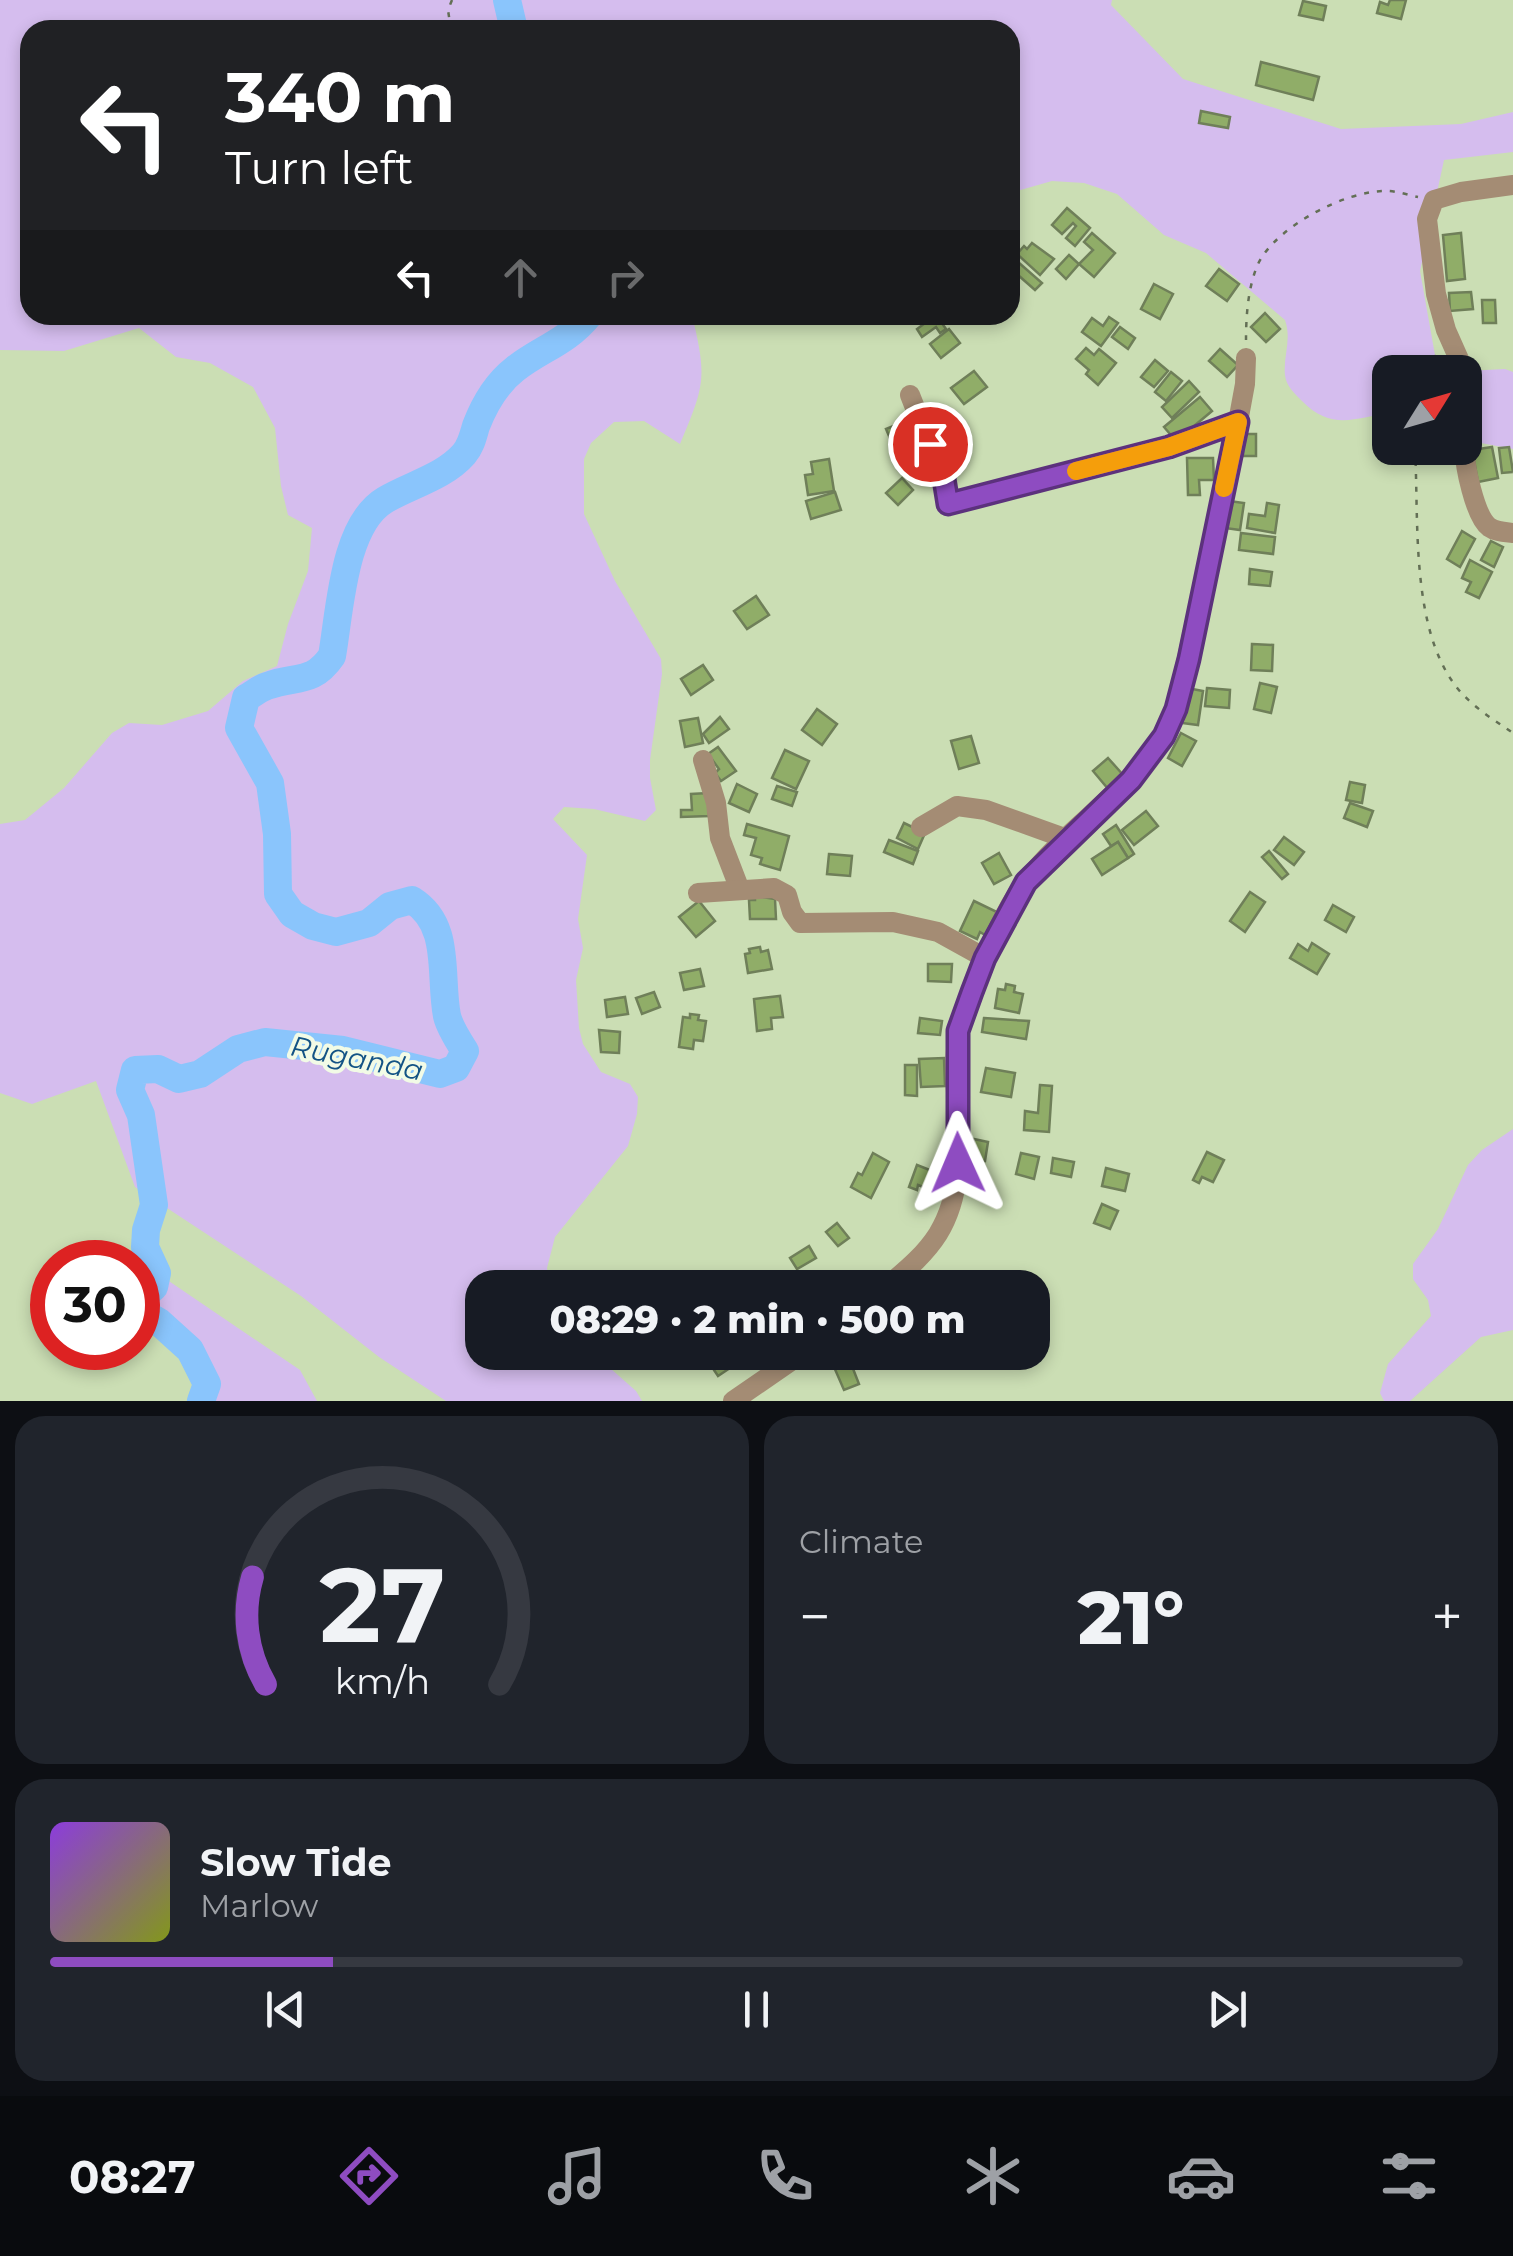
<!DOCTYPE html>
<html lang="en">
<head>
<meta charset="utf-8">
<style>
	body { margin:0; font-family:Montserrat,sans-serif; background:#20242c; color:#f1f3f6; height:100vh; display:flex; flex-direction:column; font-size:38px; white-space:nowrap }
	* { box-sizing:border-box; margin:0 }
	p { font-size:32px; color:#9ea1a6 }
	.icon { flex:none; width:55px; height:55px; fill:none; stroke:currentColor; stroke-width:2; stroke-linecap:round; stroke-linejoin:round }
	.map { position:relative; height:1401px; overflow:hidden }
	.drawer { display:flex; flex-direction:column; gap:15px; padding:15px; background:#0d0f14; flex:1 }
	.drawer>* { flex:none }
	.guide { position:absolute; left:20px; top:20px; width:1000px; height:305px; border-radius:30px; box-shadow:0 5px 15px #0003; background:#202124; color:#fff; overflow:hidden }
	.needle { width:65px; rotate:53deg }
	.tools { position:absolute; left:1372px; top:355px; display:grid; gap:20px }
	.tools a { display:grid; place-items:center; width:110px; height:110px; border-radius:20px; background:#171b24; box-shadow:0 5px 15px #0003; font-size:50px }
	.speed { position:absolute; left:30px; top:1240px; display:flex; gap:20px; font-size:50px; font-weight:700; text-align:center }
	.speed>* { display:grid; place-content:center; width:130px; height:130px; border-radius:50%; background:#171b24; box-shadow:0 5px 15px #0003; line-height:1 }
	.speed .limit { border:15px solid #d22; background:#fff; color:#111 }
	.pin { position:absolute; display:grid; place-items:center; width:85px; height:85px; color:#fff; margin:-42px; border:5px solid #fff; border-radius:50%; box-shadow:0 2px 10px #0007 }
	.me { position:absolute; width:110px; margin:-55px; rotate:359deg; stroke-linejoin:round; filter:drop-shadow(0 0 8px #0008) }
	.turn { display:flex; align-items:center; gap:35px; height:210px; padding:0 40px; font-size:45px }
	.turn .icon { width:130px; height:130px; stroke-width:2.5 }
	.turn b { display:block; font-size:70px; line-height:85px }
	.lanes { display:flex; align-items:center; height:95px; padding:0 40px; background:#0003; justify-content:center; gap:50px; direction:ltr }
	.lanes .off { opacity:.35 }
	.big { font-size:75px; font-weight:800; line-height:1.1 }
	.drawer .tile { flex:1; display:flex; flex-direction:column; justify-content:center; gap:15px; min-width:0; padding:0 35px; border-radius:30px; background:#20242c }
	.drawer .dial { align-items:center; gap:0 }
	.dial svg { height:260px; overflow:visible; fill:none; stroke:#363941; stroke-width:7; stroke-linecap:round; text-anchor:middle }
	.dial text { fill:#f1f3f6; stroke:none }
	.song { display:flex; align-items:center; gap:30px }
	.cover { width:120px; height:120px; border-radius:15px; background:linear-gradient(135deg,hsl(270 70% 55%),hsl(70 70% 35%)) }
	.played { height:10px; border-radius:5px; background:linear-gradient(90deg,#8e4cc1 20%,#363941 20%) }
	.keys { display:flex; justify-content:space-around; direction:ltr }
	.heat { display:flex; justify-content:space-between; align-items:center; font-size:55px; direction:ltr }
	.drawer .tiles { flex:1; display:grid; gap:15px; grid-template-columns:1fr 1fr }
	.tile:last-child { grid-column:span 2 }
	.trip { position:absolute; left:465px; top:1270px; width:585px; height:100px; border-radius:30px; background:#171b24; box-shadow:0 5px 15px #0003; font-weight:800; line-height:100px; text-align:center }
	.tab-bar { display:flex; height:160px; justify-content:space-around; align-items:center; background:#090b0e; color:#9ea1a6 }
	.tab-bar .icon { width:70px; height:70px }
	.tab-bar .current { color:#8e4cc1 }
	.tab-bar b { font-size:45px; color:#f1f3f6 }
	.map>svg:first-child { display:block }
	.green { fill:#d5bdee }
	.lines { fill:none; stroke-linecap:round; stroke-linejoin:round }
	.river { stroke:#8ac5fc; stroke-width:28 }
	.building { fill:#90ad68; stroke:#6f7f59; stroke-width:2.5 }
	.path { stroke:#636f55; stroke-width:2.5; stroke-dasharray:5 8; stroke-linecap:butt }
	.minor { stroke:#a48c74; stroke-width:20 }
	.route-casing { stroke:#5c317d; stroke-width:25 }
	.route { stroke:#8e4cc1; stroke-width:18 }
	.slow { stroke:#f59e0b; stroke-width:18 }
	.labels { text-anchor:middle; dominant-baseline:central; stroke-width:8; stroke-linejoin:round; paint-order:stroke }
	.water-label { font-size:28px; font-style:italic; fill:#135385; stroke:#f2fbe6 }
</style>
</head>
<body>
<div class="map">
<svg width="1513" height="1401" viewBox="0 0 1513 1401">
	<rect width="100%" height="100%" fill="#cbdeb4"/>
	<g class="green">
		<path d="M0 0H1112L1111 5 1183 79 1341 129 1461 124 1513 112V152L1444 160 1420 271 1438 372H1390V413C1355 418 1331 431 1302 401 1295 394 1286 386 1285 375 1283 356 1292 340 1285 320L1206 253 1164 235 1117 194 1084 183 1052 181 1010 193V30H30V315H692C707 377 705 385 680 444L644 421 614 422 591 443 584 459V514L615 581 661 659 662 674 650 760V778L656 810 645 821 594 809 564 807 553 819 587 855 578 919 583 948 576 980 579 1028 583 1044 601 1072 630 1084 638 1097 637 1114 628 1146 555 1237 547 1268 550 1287 482 1288V1352L593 1353 636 1391 642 1401H446L379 1357 301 1296 135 1187 96 1081 32 1104 0 1093V824L25 820 64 788 112 733 129 723 162 725 208 711 243 681 277 666 288 624 308 571 312 528 288 515 281 486 275 428 253 387 210 363 176 357 139 328 64 351 0 350Z"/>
		<path d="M1505 369 1513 372V449L1465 440 1466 371Z"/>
		<path d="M1513 1129V1330L1481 1337 1410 1401H1384L1380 1393 1388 1364 1431 1316 1428 1300 1413 1279V1264L1438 1229 1468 1165 1482 1150Z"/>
		<path d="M157 1273 300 1370 317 1401H201L207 1384 190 1350 159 1322 138 1310V1298L154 1287Z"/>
	</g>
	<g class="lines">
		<g class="river">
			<path d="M507 0 514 30"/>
			<path d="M138 1301 154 1287 157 1273 145 1247 146 1230 154 1205 141 1115 130 1090 135 1070 158 1069 179 1079 200 1074 238 1049 265 1042 343 1050 440 1074 456 1068 465 1051C458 1040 450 1028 447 1016 439 975 452 925 412 900L390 906 369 923 336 932 313 926 292 914 278 894 277 834 270 783 239 728 246 698C253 694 260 688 267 686 296 675 312 685 332 656 340 611 343 525 385 500 410 485 444 477 464 454 471 446 473 436 476 426 484 405 497 383 515 369 542 348 566 343 589 315"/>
			<path d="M138 1310 159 1322 190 1350 207 1384 201 1401"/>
		</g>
	</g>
	<g class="building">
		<path d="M1390 0H1406L1401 19 1377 13 1380 2 1388 5Z"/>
		<path d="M1303 1 1326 6 1323 20 1299 15Z"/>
		<path d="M1261 62 1319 77 1313 100 1256 85Z"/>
		<path d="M1201 111 1230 117 1228 128 1199 123Z"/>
		<path d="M1067 208 1090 228 1075 246 1066 238 1076 226 1073 223 1062 234 1052 225Z"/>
		<path d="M1092 233 1115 253 1094 277 1079 264 1093 250 1084 242Z"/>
		<path d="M1461 233 1465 279 1447 281 1443 235Z"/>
		<path d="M1032 243 1054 259 1040 275 1017 254 1024 246 1027 249Z"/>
		<path d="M1010 255 1042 283 1035 290 1010 268Z"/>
		<path d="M1069 255 1079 264 1066 279 1056 269Z"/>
		<path d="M1219 269 1239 284 1227 301 1206 286Z"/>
		<path d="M1154 284 1173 294 1160 319 1141 309Z"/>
		<path d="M1471 292 1473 309 1450 311 1449 293Z"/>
		<path d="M1482 300H1495L1496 323H1483Z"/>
		<path d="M1265 313 1280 329 1266 342 1251 327Z"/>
		<path d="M936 315 946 329 940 333 936 327 922 337 917 329Z"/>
		<path d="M1109 317 1118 323 1101 346 1082 332 1092 318 1103 326Z"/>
		<path d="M1120 327 1135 338 1128 349 1112 337Z"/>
		<path d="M949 329 960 343 941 358 930 344Z"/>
		<path d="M1086 348 1094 355 1099 349 1116 363 1098 385 1086 374 1089 370 1076 359Z"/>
		<path d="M1220 349 1238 365 1227 377 1209 361Z"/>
		<path d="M1155 360 1168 371 1154 387 1141 377Z"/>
		<path d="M974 371 987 387 964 404 951 388Z"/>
		<path d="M1171 372 1182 381 1166 401 1155 392Z"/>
		<path d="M1189 381 1199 392 1172 418 1162 407Z"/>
		<path d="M1200 397 1212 411 1176 441 1164 427Z"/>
		<path d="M913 418 921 437 894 448 886 429Z"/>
		<rect x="1243" y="434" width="13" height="22"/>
		<path d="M916 444 925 459 903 471 894 455Z"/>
		<path d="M1492 447 1498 478 1478 482 1472 450Z"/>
		<path d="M1509 447 1513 472 1502 473 1499 448Z"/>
		<path d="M1187 458H1213L1214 480H1199L1200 495H1188Z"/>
		<path d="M829 459 834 491 808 495 805 475 813 474 811 462Z"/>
		<path d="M902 478 913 490 898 505 886 493Z"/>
		<path d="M835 492 841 510 811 519 806 501Z"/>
		<path d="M1229 501 1244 503 1240 530 1225 528Z"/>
		<path d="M1267 503 1279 505 1275 533 1247 528 1249 514 1265 516Z"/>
		<path d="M1462 531 1475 539 1460 567 1447 559Z"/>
		<path d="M1241 533 1275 537 1273 554 1239 550Z"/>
		<path d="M1491 541 1503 547 1494 567 1481 560Z"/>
		<path d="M1470 560 1492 572 1479 598 1466 592 1471 582 1462 578Z"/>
		<path d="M1250 569 1272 572 1270 586 1249 584Z"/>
		<path d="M756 596 769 615 747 629 734 611Z"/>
		<path d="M1252 644 1273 645 1272 671 1251 670Z"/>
		<path d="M703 665 713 680 691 695 681 679Z"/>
		<path d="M1260 683 1277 687 1271 713 1254 709Z"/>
		<path d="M1187 688 1203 691 1198 725 1182 723Z"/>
		<path d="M1207 688 1230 690 1229 708 1205 706Z"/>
		<path d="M817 709 837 724 822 745 802 730Z"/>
		<path d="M720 717 729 729 709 743 703 734Z"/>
		<path d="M698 718 703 743 685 747 680 721Z"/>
		<path d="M1181 733 1196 741 1182 766 1168 758Z"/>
		<path d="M971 736 979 763 959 769 951 741Z"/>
		<path d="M718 747 736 771 721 781 715 773 719 769 708 754Z"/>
		<path d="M785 750 809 761 796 789 772 778Z"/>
		<path d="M1108 758 1125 777 1109 790 1093 771Z"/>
		<path d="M1350 782 1365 785 1362 803 1346 800Z"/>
		<path d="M737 784 757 794 749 812 729 803Z"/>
		<path d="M777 786 797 792 792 806 772 799Z"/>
		<path d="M708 793 709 816 681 817V810H692L691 794Z"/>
		<path d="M1350 803 1373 811 1367 827 1344 818Z"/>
		<path d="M1146 811 1158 826 1134 845 1122 830Z"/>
		<path d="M904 823 925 833 918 849 897 838Z"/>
		<path d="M747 824 789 836 780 870 760 864 762 858 751 855 756 838 744 835Z"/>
		<path d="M1116 825 1134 854 1128 858 1118 842 1111 846 1103 834Z"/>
		<path d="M1284 837 1304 852 1294 865 1274 850Z"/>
		<path d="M889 840 918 851 913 864 884 852Z"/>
		<path d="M1118 842 1128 858 1102 875 1092 859Z"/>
		<path d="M1269 851 1288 874 1282 879 1262 857Z"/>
		<path d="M999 853 1011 875 994 884 982 863Z"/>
		<path d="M829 854 852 856 850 876 827 874Z"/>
		<path d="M1250 892 1265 902 1245 932 1230 921Z"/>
		<path d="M755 896 775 899 776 919H750L749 900H755Z"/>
		<path d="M699 901 715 921 696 937 679 917Z"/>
		<path d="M974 901 997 912 985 935 980 932 977 939 960 931Z"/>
		<path d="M1333 905 1354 917 1346 932 1325 920Z"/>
		<path d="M1312 943 1329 954 1317 974 1290 958 1298 944 1308 951Z"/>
		<path d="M760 947 761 952 768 950 772 969 748 973 745 954 750 953 749 949Z"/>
		<path d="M928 964H952L951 982 928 981Z"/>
		<path d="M700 969 704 986 684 990 680 973Z"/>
		<path d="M1006 984 1015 986 1014 992 1023 994 1019 1013 995 1008 998 989 1005 990Z"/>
		<path d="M654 992 660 1007 642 1014 636 998Z"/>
		<path d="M780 996 783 1017 771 1018 772 1029 757 1031 754 999Z"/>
		<path d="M625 997 628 1014 607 1017 605 1000Z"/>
		<path d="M690 1014 699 1015 698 1020 706 1021 703 1041 694 1040 693 1049 679 1047 683 1017 690 1018Z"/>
		<path d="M920 1018 942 1021 940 1035 918 1033Z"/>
		<path d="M984 1018 1029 1021 1026 1039 982 1032Z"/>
		<path d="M599 1030 620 1032 619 1053 601 1052Z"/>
		<path d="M944 1058 945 1086 921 1087 919 1059Z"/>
		<path d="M905 1065H917V1096L905 1095Z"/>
		<path d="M986 1068 1015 1073 1011 1097 981 1092Z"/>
		<path d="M1040 1085 1052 1086 1049 1132 1024 1130 1025 1111 1038 1113Z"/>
		<path d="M974 1139 988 1142 985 1161 971 1159Z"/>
		<path d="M1207 1152 1224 1160 1213 1182 1202 1177 1199 1183 1193 1180Z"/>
		<path d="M873 1153 889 1162 871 1198 851 1187 858 1173 862 1175Z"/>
		<path d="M1021 1153 1039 1157 1034 1179 1016 1174Z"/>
		<path d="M1053 1158 1074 1162 1071 1177 1051 1173Z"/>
		<path d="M917 1165 940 1174 934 1191 918 1185 917 1190 909 1187Z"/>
		<path d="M1106 1168 1129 1174 1125 1191 1102 1186Z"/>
		<path d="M1102 1204 1118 1211 1110 1229 1094 1223Z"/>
		<path d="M837 1223 849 1238 838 1246 826 1232Z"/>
		<path d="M809 1246 816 1258 797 1269 790 1258Z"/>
		<path d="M708 1352H724L733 1366 718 1376 704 1355Z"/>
		<path d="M850 1361 859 1384 844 1390 834 1367Z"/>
	</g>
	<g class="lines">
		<g class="path">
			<path d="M451 30 448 10 452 0"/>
			<path d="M1246 340C1246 316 1248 285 1259 262 1278 226 1346 190 1387 191 1397 191 1408 195 1418 197"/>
			<path d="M1433 372 1436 355"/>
			<path d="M1415 448C1419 521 1410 630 1458 689 1474 708 1494 720 1513 733"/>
		</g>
		<g class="minor">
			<path d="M910 395 943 479 948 504 1169 447 1238 422"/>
			<path d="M1465 443 1472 404 1470 384 1446 330 1436 294 1427 219 1434 200 1461 192 1513 185"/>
			<path d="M1465 448C1464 465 1475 516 1489 527 1496 532 1505 532 1513 533"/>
			<path d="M703 760 716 803 720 838 740 890"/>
			<path d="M921 827 957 806 986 810 1067 839"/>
			<path d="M698 893 774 888 787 895 792 912 800 923 893 922 938 932 985 958"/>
			<path d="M885 1288C905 1271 924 1256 938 1234 976 1172 947 1098 958 1032 960 1020 966 1007 971 996 985 958 1002 912 1027 880 1076 817 1143 786 1176 709L1238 422 1245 384 1246 358"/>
			<path d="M733 1401 804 1352"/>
		</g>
	</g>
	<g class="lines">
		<defs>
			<path id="route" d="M930 444 944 479 948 504 1169 447 1238 422 1189 659 1176 709 1164 736 1131 780 1026 882 985 958 972 992 958 1031V1163"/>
		</defs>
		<use href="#route" class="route-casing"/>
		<use href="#route" class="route"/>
		<path class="slow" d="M1076 471 1169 447 1238 422 1224 488"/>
	</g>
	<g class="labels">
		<g class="water-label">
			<text transform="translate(357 1058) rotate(11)">Ruganda</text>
		</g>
	</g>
</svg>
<div class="tools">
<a><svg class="needle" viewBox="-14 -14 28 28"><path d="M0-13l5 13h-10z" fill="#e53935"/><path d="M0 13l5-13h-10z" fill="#9ea1a6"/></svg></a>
</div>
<div class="speed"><div class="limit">30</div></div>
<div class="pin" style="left:930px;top:444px;background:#d93025"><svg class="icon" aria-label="arrive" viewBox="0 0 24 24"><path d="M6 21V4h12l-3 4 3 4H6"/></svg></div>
<svg class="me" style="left:958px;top:1163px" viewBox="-20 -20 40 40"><path d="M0-17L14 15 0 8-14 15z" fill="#8e4cc1" stroke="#fff" stroke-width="4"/></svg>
<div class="trip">08:29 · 2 min · 500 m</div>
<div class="guide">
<div class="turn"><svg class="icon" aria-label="left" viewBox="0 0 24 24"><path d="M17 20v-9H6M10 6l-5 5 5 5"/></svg><div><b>340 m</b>Turn left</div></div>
<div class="lanes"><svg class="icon" aria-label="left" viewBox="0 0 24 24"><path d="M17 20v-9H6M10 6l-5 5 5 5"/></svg><svg class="icon off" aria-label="ahead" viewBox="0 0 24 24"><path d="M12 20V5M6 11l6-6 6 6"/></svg><svg class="icon off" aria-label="right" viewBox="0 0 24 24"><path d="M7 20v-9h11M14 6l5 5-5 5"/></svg></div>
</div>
</div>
<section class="drawer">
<div class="tiles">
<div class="tile dial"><svg viewBox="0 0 100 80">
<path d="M14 69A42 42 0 1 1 86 69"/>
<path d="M14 69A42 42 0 0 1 10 36" stroke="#8e4cc1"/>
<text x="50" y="56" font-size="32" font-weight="700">27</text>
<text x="50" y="72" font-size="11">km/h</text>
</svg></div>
<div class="tile"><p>Climate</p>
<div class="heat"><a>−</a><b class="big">21°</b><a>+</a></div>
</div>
<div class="tile">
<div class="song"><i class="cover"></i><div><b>Slow Tide</b><p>Marlow</p></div></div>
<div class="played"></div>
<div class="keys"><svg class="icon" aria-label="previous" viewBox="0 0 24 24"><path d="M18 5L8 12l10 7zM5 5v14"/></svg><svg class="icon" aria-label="pause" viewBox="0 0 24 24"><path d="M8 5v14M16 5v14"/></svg><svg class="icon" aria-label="next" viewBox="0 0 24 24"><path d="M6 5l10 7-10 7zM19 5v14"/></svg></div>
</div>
</div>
</section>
<nav class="tab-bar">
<b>08:27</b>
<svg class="icon current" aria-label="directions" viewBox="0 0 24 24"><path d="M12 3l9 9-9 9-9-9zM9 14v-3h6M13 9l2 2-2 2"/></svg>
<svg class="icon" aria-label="music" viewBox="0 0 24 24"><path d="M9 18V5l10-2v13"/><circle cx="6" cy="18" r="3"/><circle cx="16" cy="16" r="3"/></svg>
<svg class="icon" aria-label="phone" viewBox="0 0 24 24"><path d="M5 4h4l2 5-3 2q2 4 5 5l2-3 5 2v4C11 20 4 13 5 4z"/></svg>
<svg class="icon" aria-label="climate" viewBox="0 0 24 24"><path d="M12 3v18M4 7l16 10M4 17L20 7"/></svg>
<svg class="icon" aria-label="car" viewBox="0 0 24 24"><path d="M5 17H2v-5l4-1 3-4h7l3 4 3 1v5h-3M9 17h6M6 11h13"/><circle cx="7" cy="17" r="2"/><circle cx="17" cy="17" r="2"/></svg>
<svg class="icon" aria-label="filters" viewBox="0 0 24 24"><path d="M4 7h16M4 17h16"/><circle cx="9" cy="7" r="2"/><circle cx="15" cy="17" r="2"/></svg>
</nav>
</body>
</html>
